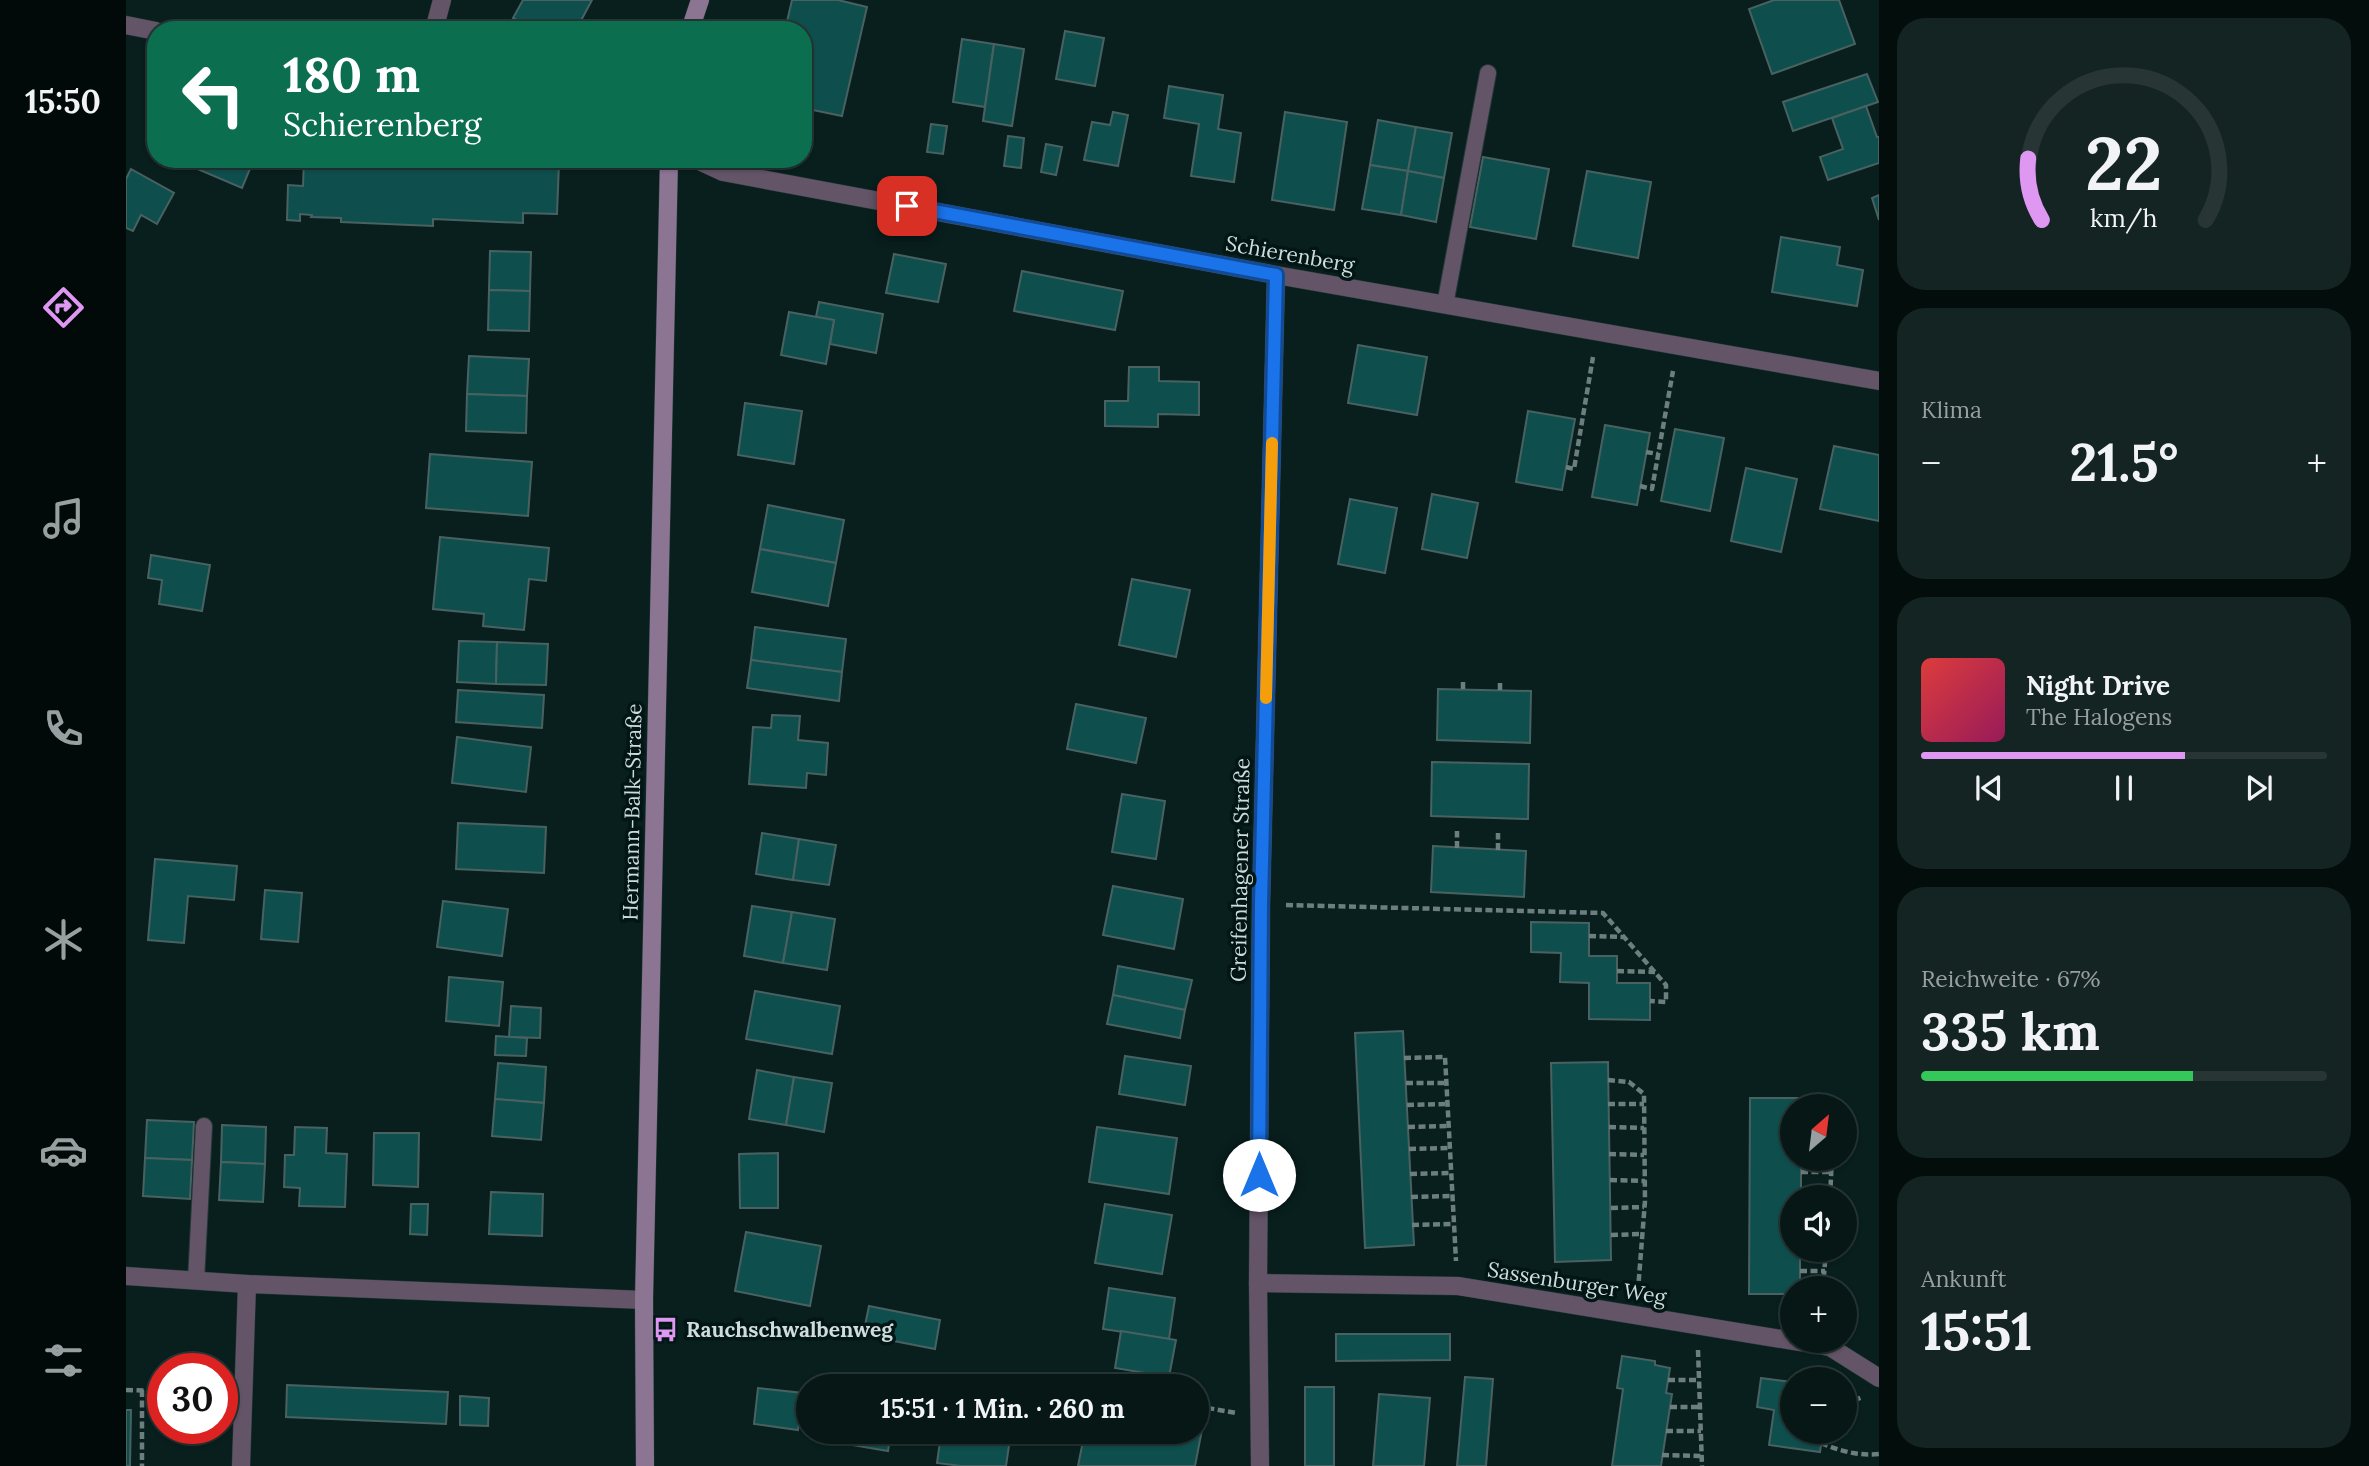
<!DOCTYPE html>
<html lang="de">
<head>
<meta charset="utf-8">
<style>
	body { margin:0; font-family:Lora,serif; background:#142423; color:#f1f3f6; height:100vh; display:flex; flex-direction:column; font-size:26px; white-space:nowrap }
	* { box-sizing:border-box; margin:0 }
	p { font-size:23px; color:#989fa1 }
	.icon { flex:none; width:38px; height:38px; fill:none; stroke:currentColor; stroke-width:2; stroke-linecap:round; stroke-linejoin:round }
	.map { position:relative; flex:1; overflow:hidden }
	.drawer { display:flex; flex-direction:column; gap:18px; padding:18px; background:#030d0c; width:490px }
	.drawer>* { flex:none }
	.top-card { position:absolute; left:21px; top:21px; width:665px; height:147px; border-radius:28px; box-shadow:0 2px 5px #0004,0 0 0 2px #273635; background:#0b6e4f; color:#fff; overflow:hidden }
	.needle { width:46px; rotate:28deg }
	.tools { position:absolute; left:1654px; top:1094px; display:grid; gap:14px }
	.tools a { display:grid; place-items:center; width:77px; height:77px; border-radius:50%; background:#061716; box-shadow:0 2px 5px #0004,0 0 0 2px #273635; font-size:35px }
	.speed { position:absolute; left:21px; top:1353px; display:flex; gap:14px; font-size:35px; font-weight:700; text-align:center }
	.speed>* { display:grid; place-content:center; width:91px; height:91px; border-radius:50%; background:#061716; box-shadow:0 2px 5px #0004,0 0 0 2px #273635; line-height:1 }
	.speed .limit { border:10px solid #d22; background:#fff; color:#111 }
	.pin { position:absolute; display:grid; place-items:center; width:60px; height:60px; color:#fff; margin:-30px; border-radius:14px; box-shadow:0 4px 10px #0006 }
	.me { position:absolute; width:77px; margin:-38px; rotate:0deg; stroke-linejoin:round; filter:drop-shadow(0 0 5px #0008) }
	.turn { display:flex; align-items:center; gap:24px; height:147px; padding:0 21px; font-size:32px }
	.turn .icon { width:91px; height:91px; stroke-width:2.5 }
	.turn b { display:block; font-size:49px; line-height:60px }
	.big { font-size:52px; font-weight:800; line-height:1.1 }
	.drawer .card { flex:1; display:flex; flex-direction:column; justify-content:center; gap:10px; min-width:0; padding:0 24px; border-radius:28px; background:#142423 }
	.drawer .dial { align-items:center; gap:0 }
	.dial svg { height:182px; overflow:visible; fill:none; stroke:#273635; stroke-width:7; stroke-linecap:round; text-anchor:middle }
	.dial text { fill:#f1f3f6; stroke:none }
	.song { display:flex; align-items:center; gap:21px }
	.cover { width:84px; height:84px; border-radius:10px; background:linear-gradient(135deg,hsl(0 70% 55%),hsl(330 70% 35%)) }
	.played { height:7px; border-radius:4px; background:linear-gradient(90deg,#de98f2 65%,#273635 65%) }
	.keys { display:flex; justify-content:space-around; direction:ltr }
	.heat { display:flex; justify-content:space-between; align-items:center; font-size:38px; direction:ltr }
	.charge { height:10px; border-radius:5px; background:linear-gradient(90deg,#34c759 67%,#273635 0) }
	.trip { position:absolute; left:670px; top:1374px; width:413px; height:70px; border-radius:35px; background:#061716; box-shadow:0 2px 5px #0004,0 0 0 2px #273635; font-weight:800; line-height:70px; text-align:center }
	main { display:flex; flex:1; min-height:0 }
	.tabs { display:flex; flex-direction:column; width:126px; justify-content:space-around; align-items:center; background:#020909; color:#989fa1 }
	.tabs .icon { width:49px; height:49px }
	.tabs .on { color:#de98f2 }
	.tabs b { font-size:32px; color:#f1f3f6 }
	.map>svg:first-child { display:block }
	.building { fill:#0e4f4e; stroke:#496160; stroke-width:2 }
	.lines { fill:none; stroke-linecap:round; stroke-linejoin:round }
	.lane-casing { stroke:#243938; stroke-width:18 }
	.street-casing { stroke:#243938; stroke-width:19 }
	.secondary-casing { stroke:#243938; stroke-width:19 }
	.path { stroke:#6c7e7d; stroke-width:4.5; stroke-dasharray:7 3.5; stroke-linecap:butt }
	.lane { stroke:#635467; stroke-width:16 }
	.street { stroke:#635467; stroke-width:18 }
	.secondary { stroke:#8c7593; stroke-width:18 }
	.route-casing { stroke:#114b97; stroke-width:18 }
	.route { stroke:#1a73e8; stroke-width:12 }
	.slow { stroke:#f59e0b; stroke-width:12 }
	.labels { text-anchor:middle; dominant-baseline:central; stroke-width:7; stroke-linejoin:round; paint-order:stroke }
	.street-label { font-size:21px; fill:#cfdcdb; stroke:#011615 }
	.poi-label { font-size:21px; font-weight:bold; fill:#cfdcdb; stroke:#011615; text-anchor:start }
</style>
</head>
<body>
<main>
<nav class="tabs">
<b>15:50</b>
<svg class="icon on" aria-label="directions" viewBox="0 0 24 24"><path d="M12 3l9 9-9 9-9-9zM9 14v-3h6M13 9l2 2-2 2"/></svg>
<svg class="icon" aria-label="music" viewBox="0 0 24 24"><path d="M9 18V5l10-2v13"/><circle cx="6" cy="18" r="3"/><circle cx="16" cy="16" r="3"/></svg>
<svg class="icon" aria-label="phone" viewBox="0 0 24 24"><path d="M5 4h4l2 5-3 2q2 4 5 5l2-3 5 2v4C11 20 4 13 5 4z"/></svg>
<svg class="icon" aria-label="climate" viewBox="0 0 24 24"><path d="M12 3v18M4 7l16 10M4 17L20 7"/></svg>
<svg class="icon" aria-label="car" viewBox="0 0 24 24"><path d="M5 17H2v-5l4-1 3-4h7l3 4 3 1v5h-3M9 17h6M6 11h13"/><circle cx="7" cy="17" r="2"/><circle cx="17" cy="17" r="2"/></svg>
<svg class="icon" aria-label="filters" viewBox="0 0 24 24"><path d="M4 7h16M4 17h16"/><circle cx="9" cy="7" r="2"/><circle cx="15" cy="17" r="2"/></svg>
</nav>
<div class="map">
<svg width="1753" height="1466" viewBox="0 0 1753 1466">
	<rect width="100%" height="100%" fill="#081f1e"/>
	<g class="building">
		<path d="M397 0H466L450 30H409L387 18Z"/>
		<path d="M666 0H712L741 7 716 116 677 108V30H659Z"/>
		<path d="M1648 0H1713L1729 44 1646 74 1623 9Z"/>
		<path d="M939 31 978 38 969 86 930 79Z"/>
		<path d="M836 39 868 44 859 107 827 102Z"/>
		<path d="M868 44 898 49 886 126 857 121Z"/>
		<path d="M1741 74 1752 102 1667 131 1657 102Z"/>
		<path d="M1043 86 1097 95 1092 129 1115 133 1108 182 1065 176 1073 124 1038 118Z"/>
		<path d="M1740 106 1751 137H1753V163L1702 180 1694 157 1717 149 1706 118Z"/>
		<path d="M987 112 1002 115 992 166 958 160 966 122 984 125Z"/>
		<path d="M1159 112 1221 122 1208 210 1146 200Z"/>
		<path d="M1252 120 1290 127 1282 171 1244 165Z"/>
		<path d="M805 124 821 126 817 154 801 152Z"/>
		<path d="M1290 127 1326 133 1318 178 1282 171Z"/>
		<path d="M882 136 898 138 895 168 878 166Z"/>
		<path d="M920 144 936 147 930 175 915 172Z"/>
		<path d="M1357 157 1423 169 1410 239 1344 227Z"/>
		<path d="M64 159H128L116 188 62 165Z"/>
		<path d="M178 159H353V164L400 166V162L433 163 431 214 397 213V223L307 219V226L215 222V218L185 217 186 215 174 214V221L161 220 162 185 177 186Z"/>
		<path d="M1244 165 1282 171 1275 215 1236 209Z"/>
		<path d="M5 169 48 193 31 224 15 215 7 231 0 228V179Z"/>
		<path d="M1282 171 1318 178 1310 222 1275 215Z"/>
		<path d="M1461 171 1525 182 1512 258 1447 246Z"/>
		<path d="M1753 195V220L1746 198Z"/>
		<path d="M1655 237 1714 247 1711 265 1737 270 1731 306 1646 292Z"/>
		<path d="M364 251 405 252 404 291 363 290Z"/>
		<path d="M768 254 820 264 812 302 760 293Z"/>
		<path d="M896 271 997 291 989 330 888 311Z"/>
		<path d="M363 290 404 291 403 331 362 330Z"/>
		<path d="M693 302 757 314 750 353 704 344 708 320 690 317Z"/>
		<path d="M663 312 708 320 700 364 655 355Z"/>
		<path d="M1232 345 1301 357 1291 415 1222 403Z"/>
		<path d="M343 356 403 359 401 396 341 394Z"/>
		<path d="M1003 367H1033V381L1073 382V415L1032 414V427L979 426V401H1002Z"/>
		<path d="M341 394 401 396 400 433 340 431Z"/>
		<path d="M619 403 676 411 668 464 612 455Z"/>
		<path d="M1402 411 1449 419 1436 490 1390 482Z"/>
		<path d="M1479 425 1524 433 1511 505 1466 497Z"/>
		<path d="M1549 429 1598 438 1584 511 1535 501Z"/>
		<path d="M1708 446 1753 455V521L1694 509Z"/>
		<path d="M304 454 406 462 402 516 300 508Z"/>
		<path d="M1620 468 1671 479 1655 552 1605 541Z"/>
		<path d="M1306 494 1352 503 1341 558 1296 549Z"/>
		<path d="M1224 499 1271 508 1259 573 1212 564Z"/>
		<path d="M642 505 718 520 710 563 634 549Z"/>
		<path d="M314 537 423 548 420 581 403 579 398 630 357 626 358 614 307 609Z"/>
		<path d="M634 549 710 563 702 606 626 592Z"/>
		<path d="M25 555 84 565 76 611 33 604 36 580 22 578Z"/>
		<path d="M1006 579 1064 590 1050 657 993 645Z"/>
		<path d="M629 627 720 639 716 672 625 660Z"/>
		<path d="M333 641 371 642 370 684 331 682Z"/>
		<path d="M371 642 422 644 420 685 370 684Z"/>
		<path d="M625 660 716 672 713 701 621 688Z"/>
		<path d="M1312 689 1405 691 1404 743 1311 740Z"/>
		<path d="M332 690 418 695 416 728 330 722Z"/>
		<path d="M950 704 1020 718 1010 763 941 749Z"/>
		<path d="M646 715 674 716 672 740 702 743 700 775 681 773 680 788 623 784 627 727 645 728Z"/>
		<path d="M331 737 405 747 400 792 326 783Z"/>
		<path d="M1306 762 1403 764 1402 819 1305 816Z"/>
		<path d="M996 794 1039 801 1030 859 986 852Z"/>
		<path d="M332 823 420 827 418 873 330 869Z"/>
		<path d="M636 833 673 839 667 880 630 874Z"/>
		<path d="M673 839 710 845 703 885 667 880Z"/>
		<path d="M1307 846 1400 851 1398 897 1305 892Z"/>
		<path d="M29 859 111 866 108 900 62 896 58 943 22 940Z"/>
		<path d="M987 886 1057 899 1048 949 977 935Z"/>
		<path d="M139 890 176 893 172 942 135 939Z"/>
		<path d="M317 901 382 909 376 956 311 947Z"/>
		<path d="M626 906 666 912 657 963 618 956Z"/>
		<path d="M666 912 709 919 701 970 657 963Z"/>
		<path d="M1405 922 1463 923V956H1491V983H1524V1020L1463 1019V983L1434 982 1435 953 1405 952Z"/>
		<path d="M992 966 1066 980 1059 1010 987 995Z"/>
		<path d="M323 977 377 982 373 1026 320 1021Z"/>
		<path d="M629 991 714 1006 706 1054 620 1039Z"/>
		<path d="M987 995 1059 1010 1054 1038 981 1024Z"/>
		<path d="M385 1006 415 1008 414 1038 383 1037Z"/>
		<path d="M1277 1031 1288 1245 1239 1248 1229 1033Z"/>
		<path d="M370 1036 401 1038 400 1056 369 1055Z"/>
		<path d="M999 1056 1065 1066 1059 1105 993 1094Z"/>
		<path d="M1482 1062 1485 1260 1429 1262 1425 1063Z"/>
		<path d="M372 1063 420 1067 418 1103 369 1099Z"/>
		<path d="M631 1070 668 1077 660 1125 623 1119Z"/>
		<path d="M668 1077 706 1083 698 1132 660 1125Z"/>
		<path d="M1624 1098H1675V1106H1666V1158H1675V1197H1666V1250H1674V1288H1666V1294H1623Z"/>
		<path d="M369 1099 418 1103 415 1140 366 1136Z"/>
		<path d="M21 1120 68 1122 66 1160 19 1158Z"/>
		<path d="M96 1125 140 1127 139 1164 95 1162Z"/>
		<path d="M169 1127 201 1128 200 1153 221 1154 219 1207 173 1206 174 1188 158 1187 159 1155H168Z"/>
		<path d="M971 1127 1051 1138 1043 1194 963 1182Z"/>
		<path d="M248 1133H293L292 1187 247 1185Z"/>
		<path d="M652 1153V1208H614L613 1154Z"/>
		<path d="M19 1158 66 1160 64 1199 17 1196Z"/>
		<path d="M95 1162 139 1164 137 1202 93 1200Z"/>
		<path d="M365 1192 417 1194 416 1236 363 1234Z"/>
		<path d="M285 1204H302L301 1235 284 1234Z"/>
		<path d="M979 1204 1046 1215 1036 1274 969 1263Z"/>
		<path d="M620 1232 695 1246 684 1306 609 1291Z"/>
		<path d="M983 1288 1049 1298 1043 1339 977 1329Z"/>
		<path d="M743 1306 814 1320 809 1349 737 1335Z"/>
		<path d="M995 1331 1050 1340 1043 1377 989 1368Z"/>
		<path d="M1210 1334H1324V1360L1210 1361Z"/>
		<path d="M1496 1356 1529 1361V1365L1544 1368 1540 1393 1546 1394 1535 1466H1486L1497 1389 1491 1388Z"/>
		<path d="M1339 1377 1367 1379 1360 1466H1331Z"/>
		<path d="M1635 1378 1666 1382V1432H1697L1694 1452 1643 1445 1648 1410 1631 1407Z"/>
		<path d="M161 1385 322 1392 320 1424 160 1417Z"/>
		<rect x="1179" y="1387" width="29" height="79"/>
		<path d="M632 1388 677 1393 672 1430 628 1424Z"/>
		<path d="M1253 1394 1304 1398 1298 1466H1247Z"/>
		<path d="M334 1396 363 1398 362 1426 334 1425Z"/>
		<path d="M0 1410H5L4 1466H0Z"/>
		<path d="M1071 1413 1079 1414 1069 1466H952L957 1441 937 1437 939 1432H1071Z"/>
		<path d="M727 1432H765L762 1451 726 1445Z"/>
		<path d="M846 1432H885L880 1466H835L811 1463 815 1434 845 1438Z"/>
	</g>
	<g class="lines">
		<defs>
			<g id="lane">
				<path d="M1319 305 1362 73"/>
				<path d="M70 1281 78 1126"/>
			</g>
			<g id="street">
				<path d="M0 25 30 31"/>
				<path d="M308 30 316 0"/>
				<path d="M569 159 597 172 1150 275 1753 381"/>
				<path d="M0 1276 121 1284 518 1300"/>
				<path d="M1132 1283 1332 1286 1704 1347 1753 1378"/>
				<path d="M115 1466 121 1284"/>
				<path d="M1134 1466 1132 1283 1135 904 1150 275"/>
			</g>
			<g id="secondary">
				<path d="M564 30 574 0"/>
				<path d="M519 1466 518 1300 543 159"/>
			</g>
		</defs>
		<use href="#lane" class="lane-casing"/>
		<use href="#street" class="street-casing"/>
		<use href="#secondary" class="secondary-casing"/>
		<g class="path">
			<path d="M1520 452 1532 454"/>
			<path d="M1440 467 1448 469 1467 357"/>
			<path d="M1514 486 1526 489 1547 371"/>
			<path d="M1374 683V690"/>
			<path d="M1337 689V682"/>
			<path d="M1331 848V831"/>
			<path d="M1372 850V833"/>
			<path d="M1160 905 1477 913 1540 985V1002L1524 1001"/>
			<path d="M1463 936 1497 937"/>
			<path d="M1491 971 1529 972"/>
			<path d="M1278 1058 1319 1057 1330 1261"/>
			<path d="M1482 1080 1503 1082 1518 1094 1519 1201 1512 1290"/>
			<path d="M1280 1083H1320"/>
			<path d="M1482 1104H1518"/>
			<path d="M1281 1105 1321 1104"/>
			<path d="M1282 1127 1323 1126"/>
			<path d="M1483 1127 1518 1128"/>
			<path d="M1283 1149 1324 1148"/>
			<path d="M1483 1154 1518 1155"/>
			<path d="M1675 1172H1706"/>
			<path d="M1284 1174 1325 1173"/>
			<path d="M1484 1180 1519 1181"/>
			<path d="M1285 1197 1326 1196"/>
			<path d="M1704 1197 1706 1158"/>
			<path d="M1485 1208 1518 1207"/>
			<path d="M1286 1225 1328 1224"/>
			<path d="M1485 1235 1516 1234"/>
			<path d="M1674 1271H1699"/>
			<path d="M1697 1288 1700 1250"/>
			<path d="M1572 1350 1576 1466"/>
			<path d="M1542 1380H1573"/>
			<path d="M989 1386 990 1381 1015 1386"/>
			<path d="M0 1390 37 1391"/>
			<path d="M16 1390V1466"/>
			<path d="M1718 1404 1737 1397"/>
			<path d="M1071 1406 1110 1413"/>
			<path d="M1544 1407H1574"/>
			<path d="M1540 1431H1575"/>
			<path d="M1695 1443C1714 1451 1732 1456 1753 1454"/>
			<path d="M1536 1455 1576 1456"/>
		</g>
		<use href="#lane" class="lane"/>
		<use href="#street" class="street"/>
		<use href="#secondary" class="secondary"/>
	</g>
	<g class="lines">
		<defs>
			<path id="route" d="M781 206 1150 275 1135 904 1133 1175"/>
		</defs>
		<use href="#route" class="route-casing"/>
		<use href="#route" class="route"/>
		<path class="slow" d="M1140 698 1146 443"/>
	</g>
	<defs>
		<symbol id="bus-bare" viewBox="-9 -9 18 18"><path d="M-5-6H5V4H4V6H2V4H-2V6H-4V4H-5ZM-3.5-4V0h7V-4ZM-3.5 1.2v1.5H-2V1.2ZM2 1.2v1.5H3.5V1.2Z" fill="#de98f2" stroke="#011615" stroke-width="2.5" paint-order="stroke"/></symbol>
	</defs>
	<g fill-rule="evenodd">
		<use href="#bus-bare" x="522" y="1312" width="35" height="35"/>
	</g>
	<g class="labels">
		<g class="street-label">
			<text transform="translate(1164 254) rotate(10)">Schierenberg</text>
			<text transform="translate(506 812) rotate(-89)">Hermann-Balk-Straße</text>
			<text transform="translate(1114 870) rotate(-89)">Greifenhagener Straße</text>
			<text transform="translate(1451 1283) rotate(9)">Sassenburger Weg</text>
		</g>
		<g class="poi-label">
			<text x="560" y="1329">Rauchschwalbenweg</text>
		</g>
	</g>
</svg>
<div class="tools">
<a><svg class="needle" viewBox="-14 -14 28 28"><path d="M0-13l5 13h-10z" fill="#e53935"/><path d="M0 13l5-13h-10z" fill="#989fa1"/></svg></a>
<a><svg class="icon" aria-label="sound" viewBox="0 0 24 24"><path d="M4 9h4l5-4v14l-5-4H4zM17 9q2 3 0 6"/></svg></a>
<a>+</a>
<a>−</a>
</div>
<div class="speed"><div class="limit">30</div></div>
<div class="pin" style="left:781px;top:206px;background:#d93025"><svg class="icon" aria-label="arrive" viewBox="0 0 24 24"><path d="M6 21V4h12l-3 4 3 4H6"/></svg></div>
<svg class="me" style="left:1133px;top:1175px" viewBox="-20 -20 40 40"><circle r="19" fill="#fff"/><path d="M0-13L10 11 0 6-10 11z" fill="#1a73e8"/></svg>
<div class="trip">15:51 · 1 Min. · 260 m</div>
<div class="top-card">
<div class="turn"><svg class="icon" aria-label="left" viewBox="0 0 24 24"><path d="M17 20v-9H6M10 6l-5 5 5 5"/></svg><div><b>180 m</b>Schierenberg</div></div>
</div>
</div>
<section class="drawer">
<div class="card dial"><svg viewBox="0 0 100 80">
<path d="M14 69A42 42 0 1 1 86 69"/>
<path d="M14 69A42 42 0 0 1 8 42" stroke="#de98f2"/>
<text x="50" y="56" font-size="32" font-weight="700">22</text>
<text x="50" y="72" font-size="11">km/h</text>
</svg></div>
<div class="card"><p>Klima</p>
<div class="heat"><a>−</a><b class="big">21.5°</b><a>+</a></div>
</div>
<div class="card">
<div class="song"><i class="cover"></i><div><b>Night Drive</b><p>The Halogens</p></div></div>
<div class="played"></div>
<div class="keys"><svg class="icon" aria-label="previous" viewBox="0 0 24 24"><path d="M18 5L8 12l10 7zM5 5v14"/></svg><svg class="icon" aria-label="pause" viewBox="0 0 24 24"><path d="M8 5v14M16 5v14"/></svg><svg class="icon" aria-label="next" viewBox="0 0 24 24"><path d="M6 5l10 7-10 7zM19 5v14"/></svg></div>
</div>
<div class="card"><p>Reichweite · 67%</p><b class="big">335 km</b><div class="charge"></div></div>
<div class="card"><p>Ankunft</p><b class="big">15:51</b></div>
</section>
</main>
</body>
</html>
